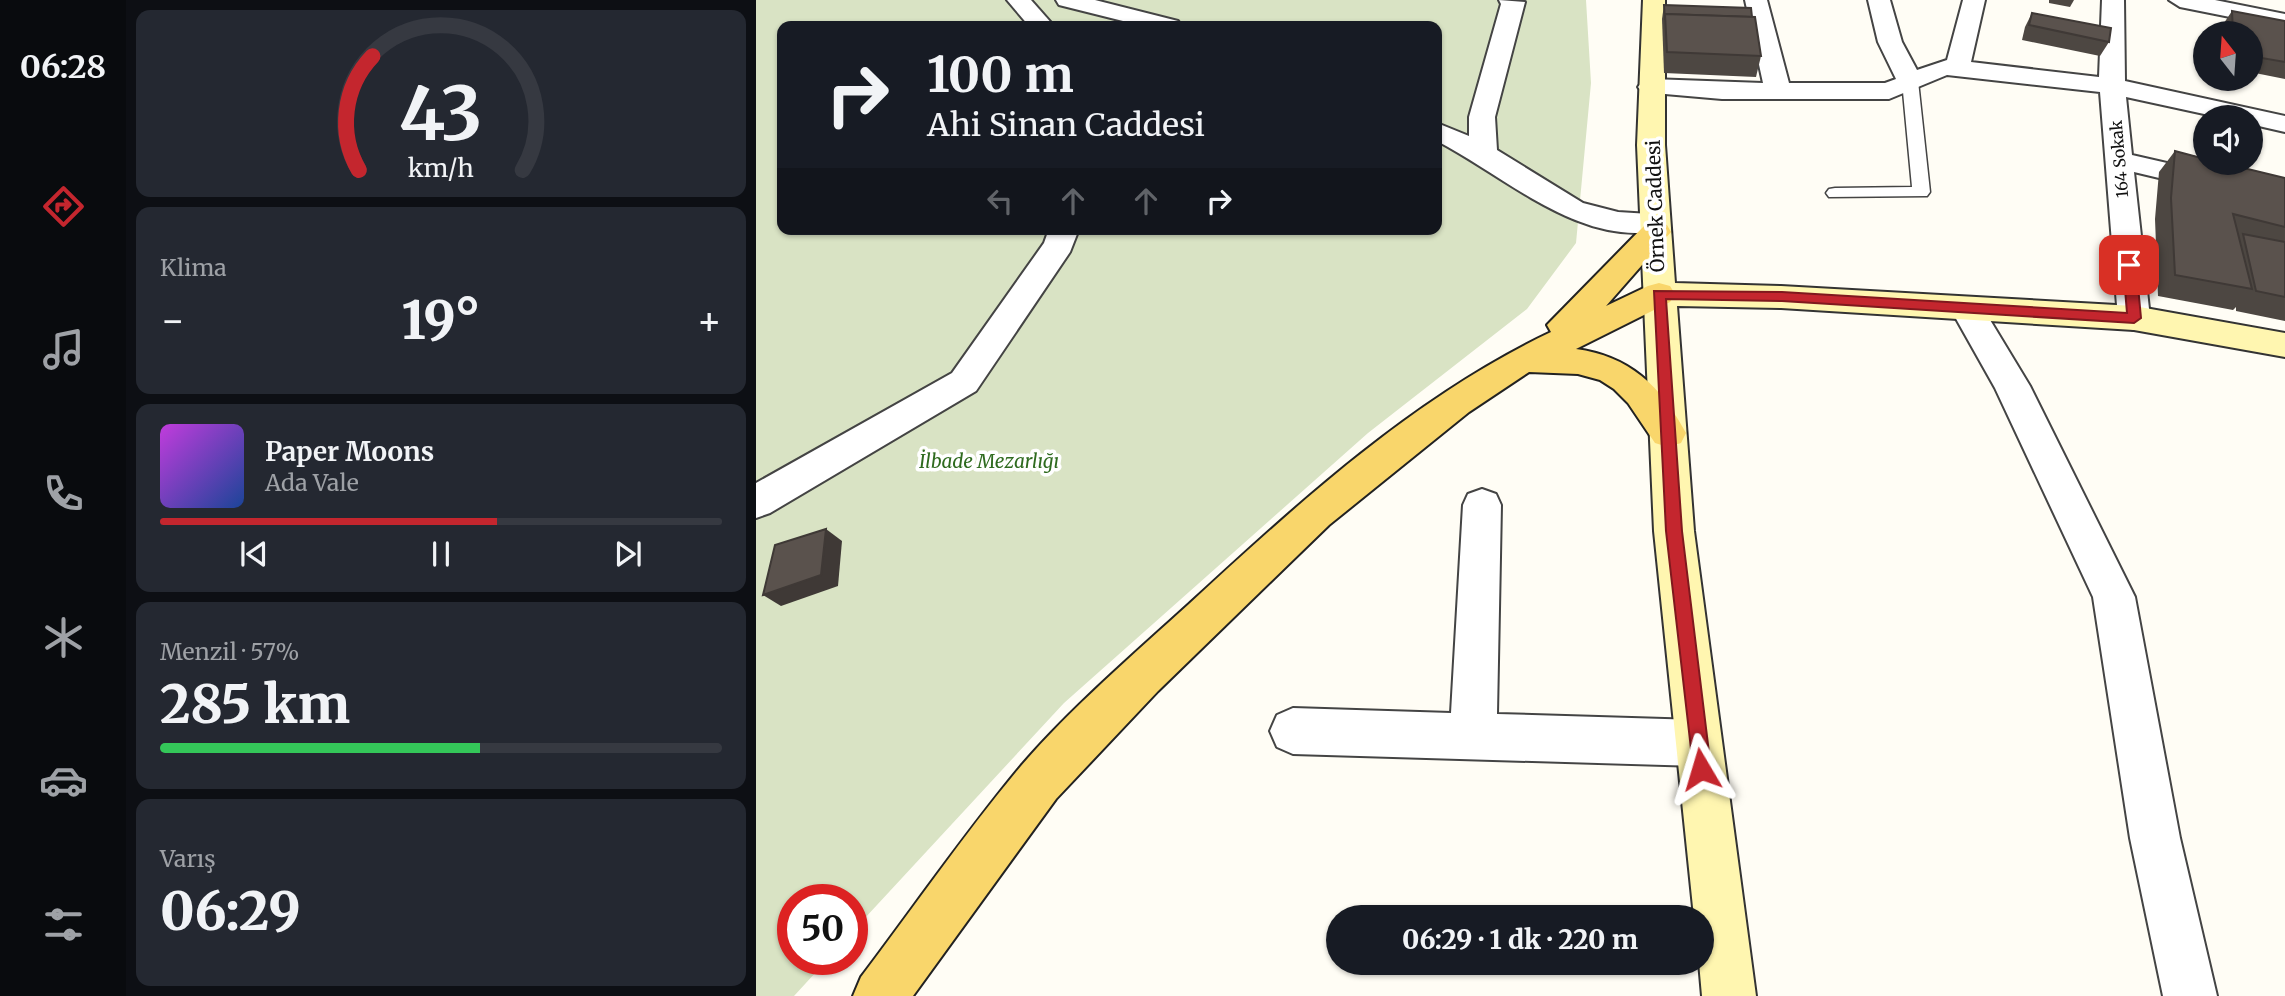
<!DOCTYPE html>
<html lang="tr">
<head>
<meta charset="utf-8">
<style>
	body { margin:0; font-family:Merriweather,serif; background:#242831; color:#f1f3f6; height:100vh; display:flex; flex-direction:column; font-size:26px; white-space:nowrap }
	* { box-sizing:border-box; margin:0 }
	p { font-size:23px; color:#9ea1a6 }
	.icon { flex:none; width:38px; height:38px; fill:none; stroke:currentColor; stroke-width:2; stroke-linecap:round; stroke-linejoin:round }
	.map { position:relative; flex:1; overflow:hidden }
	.side { display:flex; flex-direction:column; gap:10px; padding:10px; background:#0d0f14; width:630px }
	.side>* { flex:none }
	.banner { position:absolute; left:21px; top:21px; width:665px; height:214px; border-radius:14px; box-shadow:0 2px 5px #0004; background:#171b24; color:#f1f3f6; overflow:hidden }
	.needle { width:46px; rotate:343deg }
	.buttons { position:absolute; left:1437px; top:21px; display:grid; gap:14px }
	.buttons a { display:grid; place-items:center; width:70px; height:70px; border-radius:50%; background:#171b24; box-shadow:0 2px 5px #0004; font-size:35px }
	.speed { position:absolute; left:21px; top:884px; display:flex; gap:14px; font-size:35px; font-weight:700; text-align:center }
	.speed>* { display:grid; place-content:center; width:91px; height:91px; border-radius:50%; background:#171b24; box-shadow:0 2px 5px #0004; line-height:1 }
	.speed .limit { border:10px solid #d22; background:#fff; color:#111 }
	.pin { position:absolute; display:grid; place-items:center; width:60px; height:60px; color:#fff; margin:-30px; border-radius:14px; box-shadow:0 4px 10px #0006 }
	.me { position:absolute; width:77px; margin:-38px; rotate:353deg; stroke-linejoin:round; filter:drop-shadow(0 0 5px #0008) }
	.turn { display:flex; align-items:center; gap:24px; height:147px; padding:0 35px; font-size:32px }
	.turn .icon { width:91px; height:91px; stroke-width:2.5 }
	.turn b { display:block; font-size:49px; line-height:60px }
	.lanes { display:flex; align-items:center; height:66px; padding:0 35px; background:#0003; justify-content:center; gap:35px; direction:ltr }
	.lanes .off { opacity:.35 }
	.big { font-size:52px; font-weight:800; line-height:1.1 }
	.side .widget { flex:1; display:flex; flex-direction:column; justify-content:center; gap:10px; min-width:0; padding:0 24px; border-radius:14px; background:#242831 }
	.side .dial { align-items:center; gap:0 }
	.dial svg { height:182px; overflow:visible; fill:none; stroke:#363941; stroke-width:7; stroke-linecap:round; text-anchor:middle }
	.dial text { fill:#f1f3f6; stroke:none }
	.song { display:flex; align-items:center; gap:21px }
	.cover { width:84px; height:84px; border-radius:10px; background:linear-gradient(135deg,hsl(290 70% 55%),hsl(220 70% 35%)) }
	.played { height:7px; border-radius:4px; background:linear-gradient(90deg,#c4262e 60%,#363941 60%) }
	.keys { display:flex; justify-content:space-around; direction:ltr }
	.heat { display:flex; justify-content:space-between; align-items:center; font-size:38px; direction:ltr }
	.charge { height:10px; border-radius:5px; background:linear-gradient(90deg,#34c759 57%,#363941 0) }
	.trip { position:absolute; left:570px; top:905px; width:388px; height:70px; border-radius:35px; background:#171b24; box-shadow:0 2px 5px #0004; font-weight:800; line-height:70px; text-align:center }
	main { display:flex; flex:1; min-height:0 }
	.dock { display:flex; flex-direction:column; width:126px; justify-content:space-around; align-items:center; background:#090b0e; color:#9ea1a6 }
	.dock .icon { width:49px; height:49px }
	.dock .on { color:#c4262e }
	.dock b { font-size:32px; color:#f1f3f6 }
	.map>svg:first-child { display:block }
	.cemetery { fill:#d9e3c4; fill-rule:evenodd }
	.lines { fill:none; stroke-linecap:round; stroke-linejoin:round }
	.lane-casing { stroke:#444; stroke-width:3 }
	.street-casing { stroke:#444; stroke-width:4 }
	.secondary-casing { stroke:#333; stroke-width:4 }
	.primary-casing { stroke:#222; stroke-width:4 }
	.lane { fill:#fff; fill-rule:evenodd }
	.street { fill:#fff; fill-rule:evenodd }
	.secondary { fill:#fff6b0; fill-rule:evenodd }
	.primary { fill:#f9d66b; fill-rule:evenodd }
	.wall { fill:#4d4742 }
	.shaded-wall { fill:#3f3936 }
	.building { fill:#5a524d; stroke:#3f3936; stroke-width:2 }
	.route { fill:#c4262e; stroke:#7f191e; stroke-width:2 }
	.labels { text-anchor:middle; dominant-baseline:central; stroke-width:7; stroke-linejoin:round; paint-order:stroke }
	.far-street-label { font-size:16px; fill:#111; stroke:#fff }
	.street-label { font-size:19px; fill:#111; stroke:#fff }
	.park-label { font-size:19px; font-style:italic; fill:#2f6b1f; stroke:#fff }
</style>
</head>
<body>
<main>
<nav class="dock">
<b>06:28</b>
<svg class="icon on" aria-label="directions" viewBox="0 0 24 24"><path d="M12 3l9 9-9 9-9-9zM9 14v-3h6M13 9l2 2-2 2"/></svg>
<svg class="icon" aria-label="music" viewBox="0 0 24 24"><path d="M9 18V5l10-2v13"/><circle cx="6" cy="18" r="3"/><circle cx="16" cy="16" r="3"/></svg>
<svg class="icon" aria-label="phone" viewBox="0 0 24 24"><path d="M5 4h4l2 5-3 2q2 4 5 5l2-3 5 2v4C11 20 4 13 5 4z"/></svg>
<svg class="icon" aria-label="climate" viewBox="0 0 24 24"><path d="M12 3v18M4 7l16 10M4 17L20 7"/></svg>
<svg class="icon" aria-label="car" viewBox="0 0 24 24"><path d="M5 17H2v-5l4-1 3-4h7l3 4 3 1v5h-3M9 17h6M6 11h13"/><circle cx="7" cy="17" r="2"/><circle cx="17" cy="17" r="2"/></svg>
<svg class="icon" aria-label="filters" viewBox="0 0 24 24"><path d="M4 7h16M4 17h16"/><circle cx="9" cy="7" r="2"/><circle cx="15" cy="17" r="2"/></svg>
</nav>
<section class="side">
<div class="widget dial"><svg viewBox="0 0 100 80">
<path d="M14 69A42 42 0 1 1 86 69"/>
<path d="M14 69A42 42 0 0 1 20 19" stroke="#c4262e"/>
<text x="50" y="56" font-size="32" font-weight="700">43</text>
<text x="50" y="72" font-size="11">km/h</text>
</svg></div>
<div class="widget"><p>Klima</p>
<div class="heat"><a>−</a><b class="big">19°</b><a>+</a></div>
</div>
<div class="widget">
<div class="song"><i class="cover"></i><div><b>Paper Moons</b><p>Ada Vale</p></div></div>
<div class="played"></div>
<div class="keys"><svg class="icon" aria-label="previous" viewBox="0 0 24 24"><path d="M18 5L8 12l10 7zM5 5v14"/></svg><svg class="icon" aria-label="pause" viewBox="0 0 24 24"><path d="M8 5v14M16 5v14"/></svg><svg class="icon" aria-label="next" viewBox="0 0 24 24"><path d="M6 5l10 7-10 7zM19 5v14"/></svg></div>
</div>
<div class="widget"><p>Menzil · 57%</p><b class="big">285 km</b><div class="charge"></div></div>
<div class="widget"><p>Varış</p><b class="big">06:29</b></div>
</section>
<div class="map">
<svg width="1529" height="996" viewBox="0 0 1529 996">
	<rect width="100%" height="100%" fill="#fffdf5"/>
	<path class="cemetery" d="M0 0H830L835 83 820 243 771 309 612 433 308 703 96 932V900H37V959H72L38 996H0ZM26 26H681V229H26Z"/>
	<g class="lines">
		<defs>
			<path id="lane" d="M1154 76 1162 81 1174 192 1171 196 1073 197 1070 193 1073 189 1079 188 1156 187 1146 81Z"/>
			<g id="street">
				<path d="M251 0H275L298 26H273Z"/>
				<path d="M300 0H339L422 21 426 26H387L303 5Z"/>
				<path d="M743 0 769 2 739 117 741 150 827 203 862 212 910 215 914 222 910 229C828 251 749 176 681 141V123L713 136V117L745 4Z"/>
				<path d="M989 0H1011L1033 83H1129L1140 79 1122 42 1112 0H1134L1146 42 1161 70 1191 60 1207 0H1229L1215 62 1343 77 1346 0H1368L1369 81 1529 116V132L1494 124V117H1462L1370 97 1376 155 1529 190V208L1378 172 1394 318 1390 326 1378 330 1366 326 1362 318 1344 92 1191 75 1133 99H966L886 92 882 87 886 82 895 79 1007 83Z"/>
				<path d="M1413 0H1459L1529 14V28L1424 7Z"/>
				<path d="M293 229H323L314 252 220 391 14 513 0 518V483L196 373 288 243Z"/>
				<path d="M1210 297 1222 300 1274 386 1379 597 1424 838 1461 996H1407L1374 838 1337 597 1239 388 1194 308 1198 300Z"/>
				<path d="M726 489 740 494 745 505 741 714 942 720 958 727 965 743 958 759 942 766 537 754 521 747 514 731 521 715 537 708 695 713 707 505 712 494Z"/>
			</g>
			<path id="secondary" d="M887 0H909V145L919 283 1025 286 1378 306 1529 333V357L1378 330 1025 308 921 306 938 531 1000 996H946L943 962H947V917H938L898 531 881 145Z"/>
			<path id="primary" d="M900 222 911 225 915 232 850 306 892 286 903 283 914 286 919 294 914 302 820 349C873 356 905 386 930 433L925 443 912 447 899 443 872 403 858 389 844 380 822 374 773 372 713 412 573 525 402 691 300 799 157 996H97L105 977C158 907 209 833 265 766 313 710 378 654 433 604 544 502 658 397 795 332L791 325 889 225Z"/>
		</defs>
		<use href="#lane" class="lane-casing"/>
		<use href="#street" class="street-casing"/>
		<use href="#secondary" class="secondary-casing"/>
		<use href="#primary" class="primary-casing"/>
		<use href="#lane" class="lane"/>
		<use href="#street" class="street"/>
		<use href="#secondary" class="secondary"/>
		<use href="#primary" class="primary"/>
	</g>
	<g class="wall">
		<path d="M1293 0H1318L1314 7 1293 3Z"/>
		<path d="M908 5 1005 56 1000 77 908 73 906 19Z"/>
		<path d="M1476 11 1529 21V79L1494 72V33H1466V26Z"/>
		<path d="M1276 13 1353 42 1344 56 1266 40 1269 27Z"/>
		<path d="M1419 151 1529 178V321L1480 311V307L1477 310 1402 296 1399 219 1403 172Z"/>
	</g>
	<path class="shaded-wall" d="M70 529 86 541 82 586 25 606 7 595Z"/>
	<g class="building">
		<path d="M908 5 995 8 996 17 909 14V20Z"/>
		<path d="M1476 11 1529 21V62L1494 56V33H1477Z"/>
		<path d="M1276 13 1355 28 1353 42 1273 25Z"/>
		<path d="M909 14 999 17 1005 56 911 52Z"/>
		<path d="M1419 151 1449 159V163H1467L1529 178V227L1477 214 1496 289 1419 275 1415 198Z"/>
		<path d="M1487 234 1529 242V297L1500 291Z"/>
		<path d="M70 529 65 575 7 595 19 545Z"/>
	</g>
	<path class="route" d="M1373 261 1380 265 1385 318 1378 323 1026 301 910 299 926 531 955 769 952 775 945 778 938 775 910 531 898 291 1026 292 1371 313 1367 265Z"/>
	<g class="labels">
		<g class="far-street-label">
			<text transform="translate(1363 159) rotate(-95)">164 Sokak</text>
		</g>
		<g class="street-label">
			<text transform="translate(899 206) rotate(-92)">Örnek Caddesi</text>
		</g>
		<g class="park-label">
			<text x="233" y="461">İlbade Mezarlığı</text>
		</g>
	</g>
</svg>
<div class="buttons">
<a><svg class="needle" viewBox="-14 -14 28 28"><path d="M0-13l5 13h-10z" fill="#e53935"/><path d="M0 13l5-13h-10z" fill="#9ea1a6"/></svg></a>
<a><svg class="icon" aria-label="sound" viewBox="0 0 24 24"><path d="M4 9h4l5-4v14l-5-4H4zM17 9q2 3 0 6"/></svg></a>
</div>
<div class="speed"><div class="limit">50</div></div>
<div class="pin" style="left:1373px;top:265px;background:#d93025"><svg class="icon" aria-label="arrive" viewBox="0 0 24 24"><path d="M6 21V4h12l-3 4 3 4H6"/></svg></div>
<svg class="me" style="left:945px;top:769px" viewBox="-20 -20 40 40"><path d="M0-17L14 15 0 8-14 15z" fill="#c4262e" stroke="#fff" stroke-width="4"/></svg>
<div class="trip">06:29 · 1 dk · 220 m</div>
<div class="banner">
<div class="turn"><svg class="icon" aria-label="right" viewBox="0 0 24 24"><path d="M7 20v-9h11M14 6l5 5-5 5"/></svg><div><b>100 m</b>Ahi Sinan Caddesi</div></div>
<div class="lanes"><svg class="icon off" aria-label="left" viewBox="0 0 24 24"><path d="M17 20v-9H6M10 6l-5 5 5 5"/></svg><svg class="icon off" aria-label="ahead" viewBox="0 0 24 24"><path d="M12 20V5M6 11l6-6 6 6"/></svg><svg class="icon off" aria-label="ahead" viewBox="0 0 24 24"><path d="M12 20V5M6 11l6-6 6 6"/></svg><svg class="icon" aria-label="right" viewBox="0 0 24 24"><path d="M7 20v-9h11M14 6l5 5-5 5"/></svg></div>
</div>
</div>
</main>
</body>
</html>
